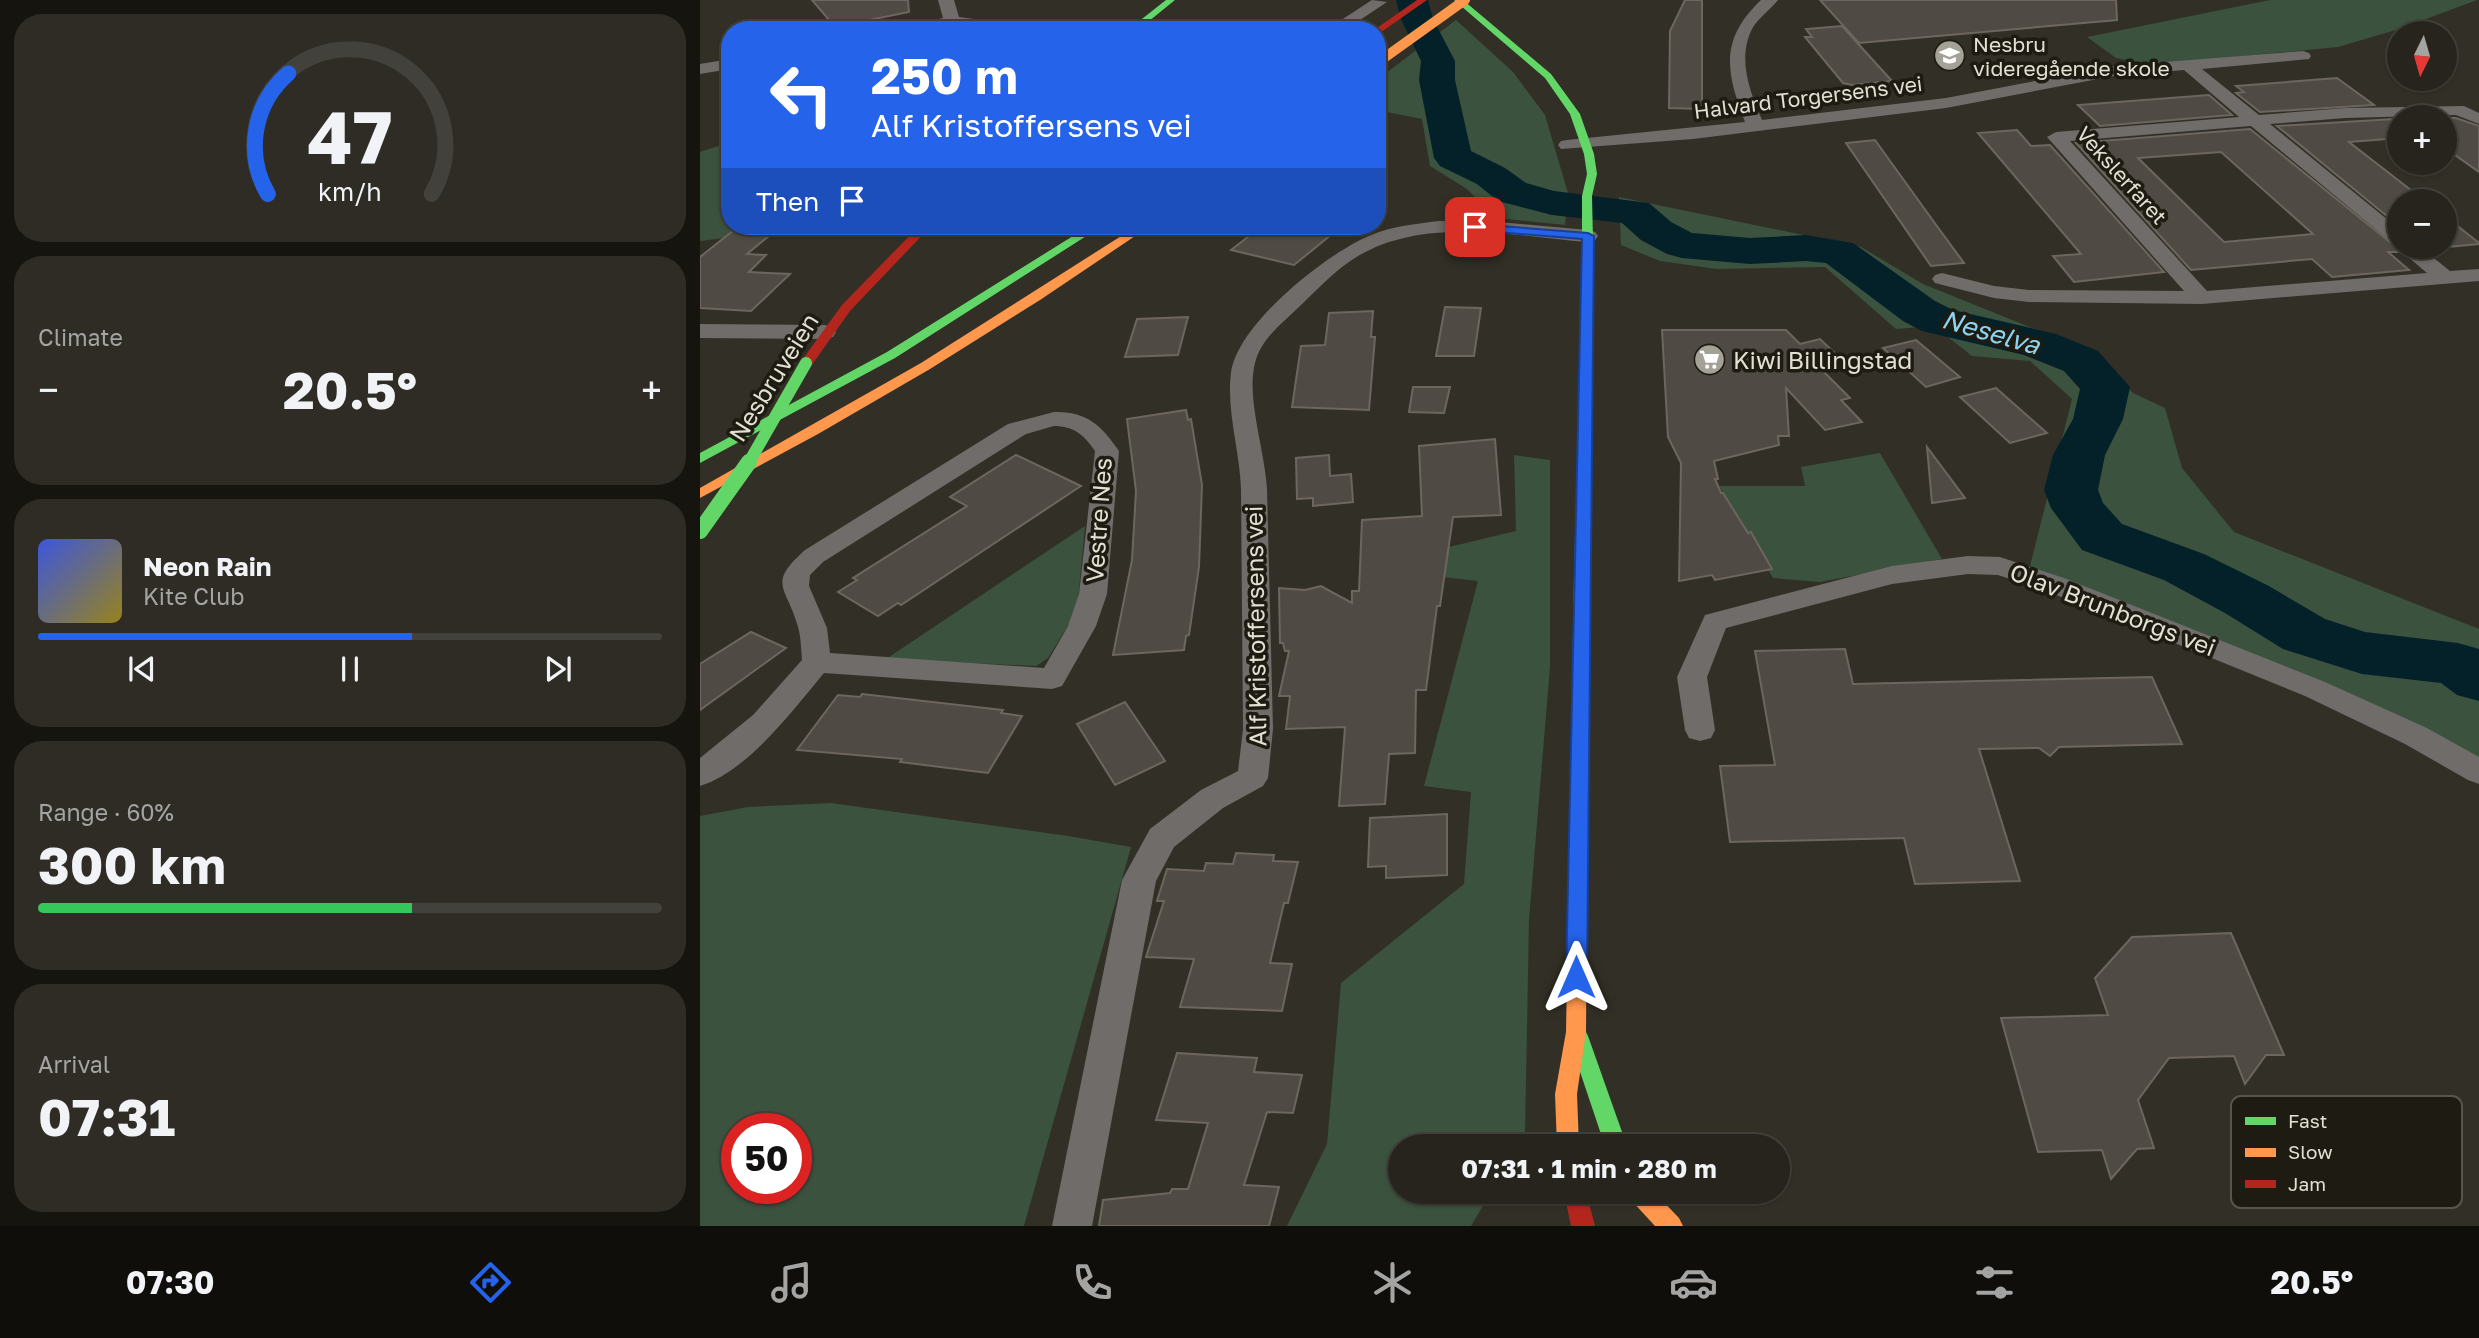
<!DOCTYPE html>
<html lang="en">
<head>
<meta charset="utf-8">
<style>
	body { margin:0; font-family:"Golos Text",sans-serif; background:#2e2c25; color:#f1f3f6; height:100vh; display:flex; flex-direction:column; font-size:26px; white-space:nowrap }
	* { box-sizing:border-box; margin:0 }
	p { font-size:23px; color:#a4a4a3 }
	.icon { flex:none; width:38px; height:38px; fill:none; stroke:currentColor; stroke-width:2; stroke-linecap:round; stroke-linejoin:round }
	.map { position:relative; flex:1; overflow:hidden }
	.side { display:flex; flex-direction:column; gap:14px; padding:14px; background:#15140f; width:700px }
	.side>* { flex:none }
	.hud { position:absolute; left:21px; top:21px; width:665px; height:214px; border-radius:28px; box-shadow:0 2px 5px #0004,0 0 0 2px #42413b; background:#2563eb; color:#fff; overflow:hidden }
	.needle { width:46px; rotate:185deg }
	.tools { position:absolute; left:1687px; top:21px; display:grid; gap:14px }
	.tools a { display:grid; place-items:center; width:70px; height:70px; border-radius:50%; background:#26241c; box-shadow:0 2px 5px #0004,0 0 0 2px #42413b; font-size:35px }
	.speed { position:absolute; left:21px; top:1113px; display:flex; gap:14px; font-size:35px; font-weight:700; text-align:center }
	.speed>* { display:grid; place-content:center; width:91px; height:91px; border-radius:50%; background:#26241c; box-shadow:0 2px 5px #0004,0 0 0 2px #42413b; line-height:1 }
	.speed .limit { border:10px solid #d22; background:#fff; color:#111 }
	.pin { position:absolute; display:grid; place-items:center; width:60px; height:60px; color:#fff; margin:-30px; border-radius:14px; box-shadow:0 4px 10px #0006 }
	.me { position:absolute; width:77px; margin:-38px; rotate:0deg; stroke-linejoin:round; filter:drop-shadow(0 0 5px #0008) }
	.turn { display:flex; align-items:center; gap:24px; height:147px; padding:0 35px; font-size:32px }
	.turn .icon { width:91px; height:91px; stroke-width:2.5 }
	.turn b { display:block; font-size:49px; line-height:60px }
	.then { display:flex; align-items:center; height:66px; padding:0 35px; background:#0003; gap:14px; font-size:26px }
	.big { font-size:52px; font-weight:700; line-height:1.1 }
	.side .tile { flex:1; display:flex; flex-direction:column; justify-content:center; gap:10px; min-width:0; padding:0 24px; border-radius:28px; background:#2e2c25 }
	.side .dial { align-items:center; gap:0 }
	.dial svg { height:182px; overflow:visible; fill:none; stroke:#42413b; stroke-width:7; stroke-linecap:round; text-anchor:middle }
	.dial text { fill:#f1f3f6; stroke:none }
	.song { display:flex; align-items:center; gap:21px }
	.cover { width:84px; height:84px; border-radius:10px; background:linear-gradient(135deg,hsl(230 70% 55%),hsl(50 70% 35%)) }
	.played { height:7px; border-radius:4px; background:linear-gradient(90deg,#2563eb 60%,#42413b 60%) }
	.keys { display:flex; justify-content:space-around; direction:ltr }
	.heat { display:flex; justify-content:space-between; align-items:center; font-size:38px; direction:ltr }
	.charge { height:10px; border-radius:5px; background:linear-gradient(90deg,#34c759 60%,#42413b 0) }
	.trip { position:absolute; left:688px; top:1134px; width:402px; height:70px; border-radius:35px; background:#26241c; box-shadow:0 2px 5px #0004,0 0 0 2px #42413b; font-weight:700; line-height:70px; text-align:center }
	.tab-bar { display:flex; height:112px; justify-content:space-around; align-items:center; background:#0f0e0b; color:#a4a4a3 }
	.tab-bar .icon { width:49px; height:49px }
	.tab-bar .selected { color:#2563eb }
	.tab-bar b { font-size:32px; color:#f1f3f6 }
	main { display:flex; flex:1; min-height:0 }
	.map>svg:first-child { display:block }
	.green { fill:#3a523e; fill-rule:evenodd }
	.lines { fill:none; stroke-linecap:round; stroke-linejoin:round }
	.river { fill:#04212a; fill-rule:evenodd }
	.building { fill:#4f4b44; stroke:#6c665f; stroke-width:2; fill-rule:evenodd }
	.street { fill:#6f6c69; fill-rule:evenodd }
	.fast { fill:#63d668; fill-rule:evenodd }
	.slow { fill:#ff974d; fill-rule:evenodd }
	.jam { fill:#b3261e; fill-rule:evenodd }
	.fast-bridge-far1 { stroke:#63d668; stroke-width:12 }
	.fast-bridge { stroke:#63d668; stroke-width:16 }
	.slow-bridge { stroke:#ff974d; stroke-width:10 }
	.route { fill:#2563eb; stroke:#184099; stroke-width:2 }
	.labels { text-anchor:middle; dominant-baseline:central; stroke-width:7; stroke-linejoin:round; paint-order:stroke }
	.far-poi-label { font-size:21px; fill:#e2dfd3; stroke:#1d1b12; text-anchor:start }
	.far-street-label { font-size:21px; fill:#e2dfd3; stroke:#1d1b12 }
	.poi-label { font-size:24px; fill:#e2dfd3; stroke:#1d1b12; text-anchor:start }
	.street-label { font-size:24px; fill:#e2dfd3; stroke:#1d1b12 }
	.water-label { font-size:26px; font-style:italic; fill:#8ad4f0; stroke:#1d1b12 }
	.key { fill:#1d1b12; stroke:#58564c; stroke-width:2 }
	.key-label { font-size:19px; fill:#e2dfd3 }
</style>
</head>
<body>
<main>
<section class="side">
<div class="tile dial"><svg viewBox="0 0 100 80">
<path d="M14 69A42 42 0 1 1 86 69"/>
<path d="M14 69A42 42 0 0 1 23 16" stroke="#2563eb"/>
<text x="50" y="56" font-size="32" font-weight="700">47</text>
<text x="50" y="72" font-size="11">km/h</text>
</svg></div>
<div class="tile"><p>Climate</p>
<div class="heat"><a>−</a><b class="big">20.5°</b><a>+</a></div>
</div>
<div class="tile">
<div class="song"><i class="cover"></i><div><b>Neon Rain</b><p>Kite Club</p></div></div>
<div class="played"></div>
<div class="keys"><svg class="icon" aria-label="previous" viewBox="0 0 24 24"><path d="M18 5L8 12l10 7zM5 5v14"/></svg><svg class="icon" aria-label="pause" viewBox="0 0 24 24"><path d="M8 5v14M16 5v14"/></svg><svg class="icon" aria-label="next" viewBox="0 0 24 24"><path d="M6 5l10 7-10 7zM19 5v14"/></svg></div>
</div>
<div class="tile"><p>Range · 60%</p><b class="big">300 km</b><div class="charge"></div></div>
<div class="tile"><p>Arrival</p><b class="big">07:31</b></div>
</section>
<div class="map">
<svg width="1779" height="1226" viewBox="0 0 1779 1226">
	<rect width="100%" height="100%" fill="#323026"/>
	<g class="green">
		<path d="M1570 0H1777L1699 29 1638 47 1450 65 1416 58 1387 37Z"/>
		<path d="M756 20 813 72 845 115 868 193 865 225 769 215 778 200 767 189 730 166 722 119 677 110V80Z"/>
		<path d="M30 142V226L116 227 0 241V152Z"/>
		<path d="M919 197 1161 247 1223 284 1327 326 1405 363 1433 393 1465 408 1482 468 1534 532 1779 629V772L1330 566 1372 399 1330 361 1272 356 1234 326 1196 329 1125 267 1017 269 960 261 921 245Z"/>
		<path d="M1180 453 1242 559 1120 582 1073 578 1019 486H1105L1101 467Z"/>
		<path d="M814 455 850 460V667L829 920 825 1133 817 1146H700V1192H791L771 1226H587L627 1144 641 983 764 884 771 792 724 786 778 581 661 568 816 531Z"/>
		<path d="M385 526 377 611 348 658 336 666 186 659Z"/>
		<path d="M131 803 368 836 431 847 324 1226H0V816L48 807ZM37 1129H96V1188H37Z"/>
	</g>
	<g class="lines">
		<path class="river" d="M696 0H728L733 19 755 61V80L771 151 805 168 826 183 854 191 949 203 971 222 992 233 1050 238 1106 235 1153 243 1235 301 1253 310 1356 334 1398 351 1430 387 1423 419 1405 455 1398 490 1403 503 1422 524 1504 554 1567 585 1625 619 1665 632 1758 643 1779 649V701L1757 695 1741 683 1662 674 1583 649 1525 613 1464 580 1382 550 1351 508 1344 490 1353 455 1373 419 1380 389 1364 371 1324 355 1222 331 1203 321 1126 263 1106 261 1050 264 982 258 967 254 941 240 922 223 852 215 798 201 777 184 740 166 734 158 719 80 721 61 701 19Z"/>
	</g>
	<g class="building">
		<path d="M112 0H208L209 12 135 27Z"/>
		<path d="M985 0H1002V109L969 108 970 31Z"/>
		<path d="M1120 0H1416L1417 20 1159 43Z"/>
		<path d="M1142 26 1192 81 1152 85 1143 83 1105 37H1112L1106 29Z"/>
		<path d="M1637 78 1674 105 1560 112 1536 93 1544 92 1536 86Z"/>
		<path d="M1509 95 1532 115 1400 126 1378 105Z"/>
		<path d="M1745 118H1756L1779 126V172L1745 148Z"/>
		<path d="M1694 119 1699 123V138L1649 142 1725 201H1699V226L1577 126Z"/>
		<path d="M1550 129 1696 247 1698 252H1688L1709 270 1632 277 1612 259 1491 270 1376 143ZM1521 152 1613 234 1524 242 1438 158Z"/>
		<path d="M1317 130 1331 146 1350 145 1464 272 1374 282 1353 256 1381 254 1278 133Z"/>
		<path d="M1175 140 1234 222 1264 263 1231 266 1146 143Z"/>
		<path d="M1745 216 1779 243V244L1727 249 1724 247H1745Z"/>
		<path d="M39 226H81L47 254 66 255 49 272 90 274 51 311 0 308V257Z"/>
		<path d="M562 226H642L594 265 531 250Z"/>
		<path d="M745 307 781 308 774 356H736Z"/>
		<path d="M673 311 671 337H675L669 410 592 407 601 346 625 345 629 313Z"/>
		<path d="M488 317 478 355 425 357 437 319Z"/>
		<path d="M962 330H1086L1100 344 1120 339 1138 356 1119 367 1150 398 1141 400 1162 422 1125 430 1086 388 1089 436H1078L1079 445 1014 461 1018 479H1015L1021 493H1023L1048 533 1051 532 1072 569 1015 580 1012 575 979 581 981 463 968 437Z"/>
		<path d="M1216 340 1260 377 1226 387 1183 348Z"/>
		<path d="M713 387H750L744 413 709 412Z"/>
		<path d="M1296 388 1347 433 1310 443 1260 397Z"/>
		<path d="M486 410 488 420 491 419 502 485 499 567 489 635 486 636 484 650 413 655 432 560 436 491 427 419Z"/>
		<path d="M795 439 801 515 753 517 740 606H737L726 690H716L715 753 689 754 685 804 639 806 645 727 586 729 590 696H579L589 651H585L583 643H580L579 588 605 590 621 586 652 603V591H659L662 520 722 516 719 446Z"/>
		<path d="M1227 447 1265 498 1232 503Z"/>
		<path d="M316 455 381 486 201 605 198 603 178 616 138 592 157 580 153 578 267 506 250 497Z"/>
		<path d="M629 455 630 476 651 474 653 502 613 506V498L597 499 596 458Z"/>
		<path d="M51 632 86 648 0 710V664Z"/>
		<path d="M1145 649 1153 684 1452 677 1482 744 1359 747 1350 756 1339 748 1279 749 1320 881 1215 884 1204 838 1030 842 1020 766 1075 765 1055 651Z"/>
		<path d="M162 694 303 710 301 713 322 716 288 773 200 762 202 759 97 750 138 695 160 697Z"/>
		<path d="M425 702 465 761 415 785 377 724Z"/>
		<path d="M747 814V875L686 878V866L668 867 670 818Z"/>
		<path d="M536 853 574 855 573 861 598 862 588 903H584L570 963 592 964 582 1011 480 1007 494 959 446 957 464 901H457L467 869 504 871 506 863 533 864Z"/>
		<path d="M1531 933 1584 1055H1566L1545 1084 1534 1056 1469 1058 1438 1100 1454 1148 1437 1149 1411 1179 1402 1150 1338 1152 1301 1018 1408 1015 1395 978 1432 937Z"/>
		<path d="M477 1053 557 1058 554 1072 602 1075 593 1113 567 1112 544 1185 579 1187 569 1226H399L403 1200 470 1193 472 1189H488L508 1123 456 1120Z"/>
	</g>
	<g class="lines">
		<g class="street">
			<path d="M238 0H254L259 17 317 25 325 30H281L252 26 233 30H201L203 27 243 18Z"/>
			<path d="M672 0 687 2 645 30H626Z"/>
			<path d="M1061 0H1078C1070 10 1058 18 1052 29 1037 59 1050 92 1062 120L1246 98 1414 66 1603 51 1609 53 1611 56 1609 59 1502 69 1559 115 1645 108 1764 106 1779 113V124L1756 115 1645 118 1570 124 1699 229V245L1692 243 1551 126 1370 141 1507 291 1727 273 1701 251 1698 247 1699 245 1720 247 1750 271 1779 269V281L1502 304 1329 302 1294 298 1235 283 1232 279 1235 275 1242 273 1294 286 1329 290 1484 291 1347 137 1356 132 1539 117 1484 70 1414 76 1246 108 993 139 861 149 858 145 861 141 867 140 1045 122C1026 72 1019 40 1061 0Z"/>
			<path d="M30 59V69L0 74V64Z"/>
			<path d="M739 221 799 222 888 230 895 232 898 236 895 240 888 242C813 236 726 216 658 256 636 269 619 288 601 305 584 322 561 338 555 363 546 398 565 451 567 489L573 729 568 778 563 786 523 808 474 847 456 881 392 1226H352L422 880 450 829 501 790 538 771 543 729 541 489C540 452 526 409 531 373 537 324 627 253 671 235 692 226 716 224 739 221Z"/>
			<path d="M0 324 125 325 133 327 136 332 133 337 125 339 0 338Z"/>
			<path d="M354 412C387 411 402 426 419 451L407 594 396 626 362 686 352 689 124 673C93 710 48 771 0 786V758L53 715 102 660C101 649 101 637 98 627 87 586 66 585 105 550L308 424ZM354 426C374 426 384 435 395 451L379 594 368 626 344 668 130 653 127 628 109 586 110 575 123 562 326 434Z"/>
			<path d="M1268 556 1300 557 1364 578 1625 682 1727 728 1779 757V784L1768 780 1705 744 1605 696 1344 590 1298 575 1268 574 1192 584 1026 628 1007 677 1015 730 1011 738 1000 741 989 738 985 730 977 677 1005 615 1192 566Z"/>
		</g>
		<g class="fast">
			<path d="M466 0H475L438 30H428Z"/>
			<path d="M754 0H763L851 74 880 114 894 154 897 174 892 196 894 284 890 576 882 581 874 576 882 284V196L887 174 884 154 870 114 845 78Z"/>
			<path d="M389 226H402L195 358 0 463V453L187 352Z"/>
			<path d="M878 1027 885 1030 888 1036 927 1146H905L868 1036 871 1030Z"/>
		</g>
		<g class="slow">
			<path d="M437 226H450L340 300 230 369 118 434 0 498V488L221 363Z"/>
			<path d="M882 571 890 576 886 1032 877 1094 879 1146H857L855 1094 866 1032 874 576Z"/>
			<path d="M928 1192H954L979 1218 983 1226H955L931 1200Z"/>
		</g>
		<g class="jam">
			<path d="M717 0H727L677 35V30H674Z"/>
			<path d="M219 226H231L150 311 111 366H101L100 363 142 305Z"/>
			<path d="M864 1192H886L895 1226H871Z"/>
		</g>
		<path class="fast-bridge-far1" d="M48 464 106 363"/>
		<path class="fast-bridge" d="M0 531 49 462"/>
		<path class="slow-bridge" d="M677 63 765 0"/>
	</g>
	<path class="route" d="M775 224 888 233 894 236 887 977 884 983 876 985 869 983 866 977 882 239 771 230 769 227Z"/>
	<defs>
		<symbol id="school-disc" viewBox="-11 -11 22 22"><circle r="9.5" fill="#a4a296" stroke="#1d1b12"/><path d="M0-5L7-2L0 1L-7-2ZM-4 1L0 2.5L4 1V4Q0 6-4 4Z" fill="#fff"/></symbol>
		<symbol id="supermarket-disc" viewBox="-11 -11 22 22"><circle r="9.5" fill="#a4a296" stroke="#1d1b12"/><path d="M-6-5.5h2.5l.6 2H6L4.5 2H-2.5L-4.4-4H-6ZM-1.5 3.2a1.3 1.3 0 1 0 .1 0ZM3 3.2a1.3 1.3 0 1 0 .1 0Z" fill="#fff"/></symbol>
	</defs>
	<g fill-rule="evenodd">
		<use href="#school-disc" x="1232" y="38" width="35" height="35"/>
		<use href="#supermarket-disc" x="992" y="342" width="35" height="35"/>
	</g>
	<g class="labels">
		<g class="far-poi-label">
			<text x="1273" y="44">Nesbru<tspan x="1273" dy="24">videregående skole</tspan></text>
		</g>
		<g class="far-street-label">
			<text transform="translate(1108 97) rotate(-7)">Halvard Torgersens vei</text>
			<text transform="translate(1422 175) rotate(48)">Vekslerfaret</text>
		</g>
		<g class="poi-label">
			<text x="1033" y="359">Kiwi Billingstad</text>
		</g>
		<g class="street-label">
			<text transform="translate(73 377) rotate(-58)">Nesbruveien</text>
			<text transform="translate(398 520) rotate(-86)">Vestre Nes</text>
			<text transform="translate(1413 609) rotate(21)">Olav Brunborgs vei</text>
			<text transform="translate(555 626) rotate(-91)">Alf Kristoffersens vei</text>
		</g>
		<g class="water-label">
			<text transform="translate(1291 332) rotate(16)">Neselva</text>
		</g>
	</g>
	<rect x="1531" y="1096" width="231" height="112" rx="10" class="key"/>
	<rect x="1545" y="1117" width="31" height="8" fill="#63d668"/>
	<rect x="1545" y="1148" width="31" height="9" fill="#ff974d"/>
	<rect x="1545" y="1180" width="31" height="8" fill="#b3261e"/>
	<g class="key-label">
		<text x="1588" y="1128">Fast</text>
		<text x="1588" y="1159">Slow</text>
		<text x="1588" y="1191">Jam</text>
	</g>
</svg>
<div class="tools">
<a><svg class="needle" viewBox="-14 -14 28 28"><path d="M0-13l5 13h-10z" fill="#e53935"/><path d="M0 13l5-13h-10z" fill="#a4a4a3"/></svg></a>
<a>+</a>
<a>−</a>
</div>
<div class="speed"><div class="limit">50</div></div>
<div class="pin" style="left:775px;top:227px;background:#d93025"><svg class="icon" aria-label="arrive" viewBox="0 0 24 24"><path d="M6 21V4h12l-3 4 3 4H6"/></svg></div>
<svg class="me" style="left:876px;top:977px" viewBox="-20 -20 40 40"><path d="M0-17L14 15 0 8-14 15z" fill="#2563eb" stroke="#fff" stroke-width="4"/></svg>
<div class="trip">07:31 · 1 min · 280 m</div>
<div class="hud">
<div class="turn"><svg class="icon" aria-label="left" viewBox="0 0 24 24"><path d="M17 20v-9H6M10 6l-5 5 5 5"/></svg><div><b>250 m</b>Alf Kristoffersens vei</div></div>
<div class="then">Then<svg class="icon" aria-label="arrive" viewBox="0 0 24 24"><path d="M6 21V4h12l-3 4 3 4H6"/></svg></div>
</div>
</div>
</main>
<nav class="tab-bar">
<b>07:30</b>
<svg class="icon selected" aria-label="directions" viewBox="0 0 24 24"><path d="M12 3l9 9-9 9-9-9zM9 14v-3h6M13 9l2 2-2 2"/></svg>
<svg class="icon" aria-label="music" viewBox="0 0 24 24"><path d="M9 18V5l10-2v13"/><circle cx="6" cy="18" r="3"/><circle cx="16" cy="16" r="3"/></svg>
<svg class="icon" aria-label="phone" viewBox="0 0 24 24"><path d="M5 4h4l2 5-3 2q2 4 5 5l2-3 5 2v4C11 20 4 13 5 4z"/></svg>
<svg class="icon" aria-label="climate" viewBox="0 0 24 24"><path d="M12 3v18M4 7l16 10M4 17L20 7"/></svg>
<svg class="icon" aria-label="car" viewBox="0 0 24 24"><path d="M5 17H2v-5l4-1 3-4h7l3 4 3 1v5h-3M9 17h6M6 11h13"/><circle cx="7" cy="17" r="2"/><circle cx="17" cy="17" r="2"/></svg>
<svg class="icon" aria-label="filters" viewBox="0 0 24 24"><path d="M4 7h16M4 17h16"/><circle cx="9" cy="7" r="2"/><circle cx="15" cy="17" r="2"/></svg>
<b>20.5°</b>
</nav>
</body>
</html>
